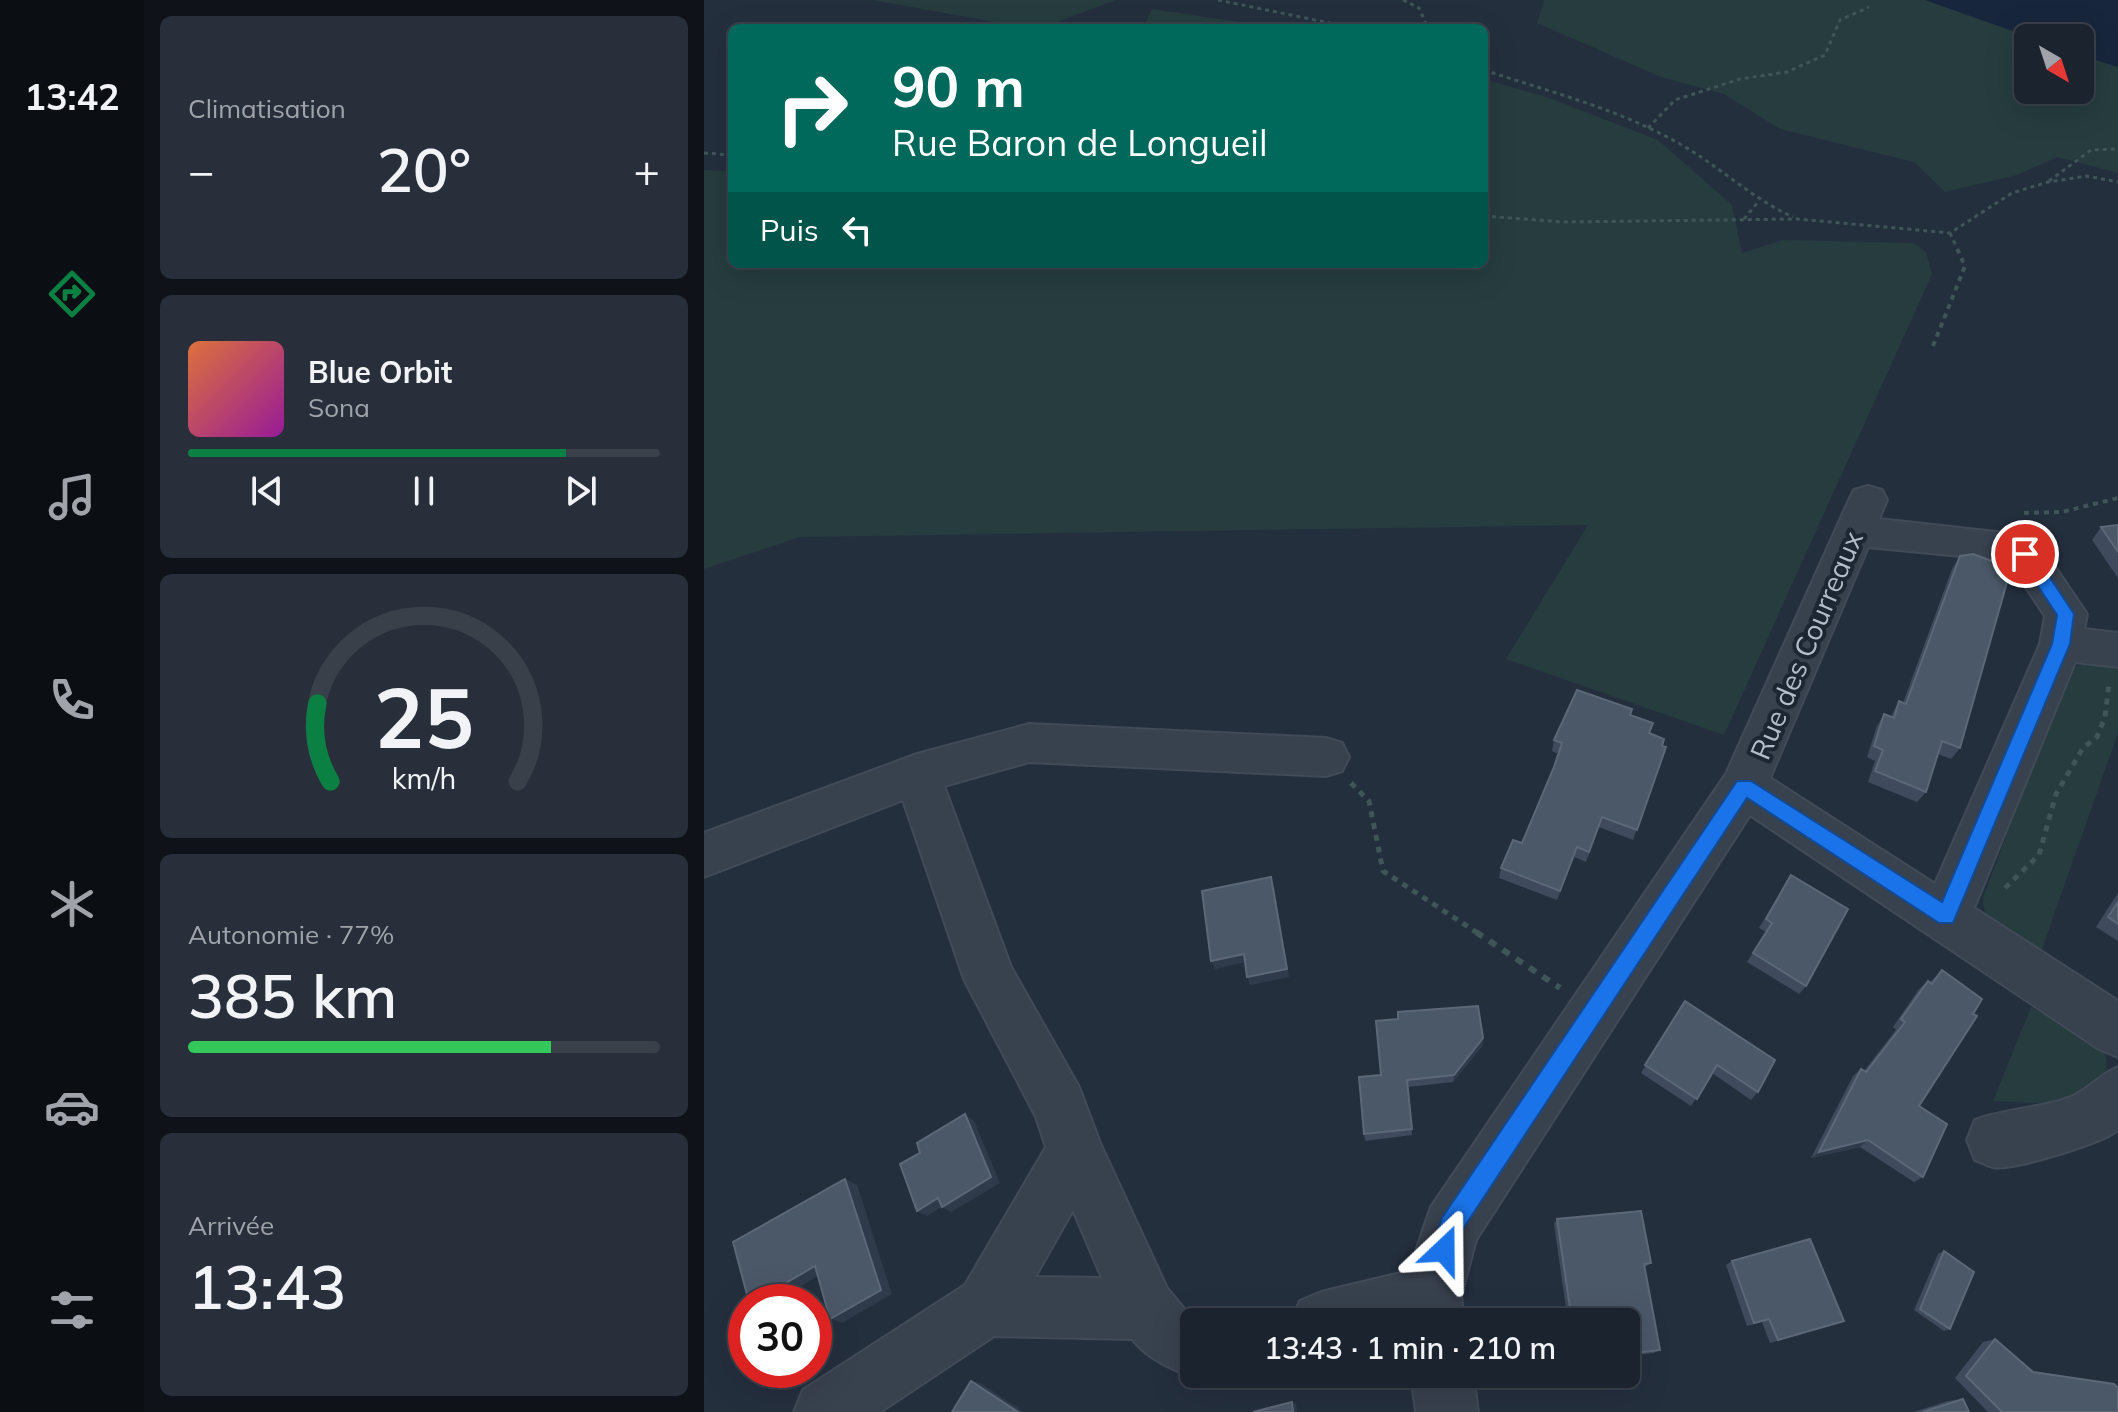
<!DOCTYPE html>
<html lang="fr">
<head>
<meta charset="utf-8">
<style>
	body { margin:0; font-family:Mulish,sans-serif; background:#282f3a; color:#f1f3f6; height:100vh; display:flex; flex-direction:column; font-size:30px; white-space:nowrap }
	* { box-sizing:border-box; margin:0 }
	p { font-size:26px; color:#a0a4aa }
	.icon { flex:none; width:44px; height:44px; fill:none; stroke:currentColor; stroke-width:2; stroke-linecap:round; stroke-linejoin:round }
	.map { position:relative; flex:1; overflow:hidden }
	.drawer { display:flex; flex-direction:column; gap:16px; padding:16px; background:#0f1319; width:560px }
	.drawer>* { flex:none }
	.hud { position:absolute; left:24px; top:24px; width:760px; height:244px; border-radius:12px; box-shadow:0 8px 32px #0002,0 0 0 2px #39404a; background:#00695c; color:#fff; overflow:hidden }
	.needle { width:52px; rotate:141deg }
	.buttons { position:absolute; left:1310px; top:24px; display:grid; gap:16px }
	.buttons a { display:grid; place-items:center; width:80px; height:80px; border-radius:12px; background:#1b232e; box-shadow:0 8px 32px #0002,0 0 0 2px #39404a; font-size:40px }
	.speed { position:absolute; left:24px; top:1284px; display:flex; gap:16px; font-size:40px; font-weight:700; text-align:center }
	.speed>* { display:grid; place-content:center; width:104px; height:104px; border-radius:50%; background:#1b232e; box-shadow:0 8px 32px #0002,0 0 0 2px #39404a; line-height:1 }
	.speed .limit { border:12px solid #d22; background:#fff; color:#111 }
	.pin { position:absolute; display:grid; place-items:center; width:68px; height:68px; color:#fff; margin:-34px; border:4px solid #fff; border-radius:50%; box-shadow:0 2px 8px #0007 }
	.me { position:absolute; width:88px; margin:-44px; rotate:23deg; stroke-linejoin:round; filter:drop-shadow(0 0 6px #0008) }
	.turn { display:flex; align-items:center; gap:28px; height:168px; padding:0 32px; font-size:36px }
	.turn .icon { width:104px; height:104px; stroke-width:2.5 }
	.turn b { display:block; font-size:56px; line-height:68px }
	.then { display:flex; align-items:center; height:76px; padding:0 32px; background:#0003; gap:16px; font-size:30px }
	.big { font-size:60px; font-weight:600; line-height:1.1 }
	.drawer .card { flex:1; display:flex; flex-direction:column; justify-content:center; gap:12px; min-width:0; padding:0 28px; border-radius:12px; background:#282f3a }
	.drawer .dial { align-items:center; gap:0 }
	.dial svg { height:208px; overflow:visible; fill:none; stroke:#39404a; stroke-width:7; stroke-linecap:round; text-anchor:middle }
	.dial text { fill:#f1f3f6; stroke:none }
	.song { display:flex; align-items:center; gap:24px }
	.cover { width:96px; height:96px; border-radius:12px; background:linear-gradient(135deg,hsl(20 70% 55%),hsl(300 70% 35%)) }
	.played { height:8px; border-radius:4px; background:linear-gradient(90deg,#0b8043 80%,#39404a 80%) }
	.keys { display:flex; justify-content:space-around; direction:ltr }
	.heat { display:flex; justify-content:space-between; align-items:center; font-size:44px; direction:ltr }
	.charge { height:12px; border-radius:6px; background:linear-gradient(90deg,#34c759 77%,#39404a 0) }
	.trip { position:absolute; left:476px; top:1308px; width:460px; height:80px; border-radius:12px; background:#1b232e; box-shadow:0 8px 32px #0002,0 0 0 2px #39404a; font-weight:600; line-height:80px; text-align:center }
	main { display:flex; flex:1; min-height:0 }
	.dock { display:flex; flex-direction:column; width:144px; justify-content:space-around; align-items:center; background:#0b0e12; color:#a0a4aa }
	.dock .icon { width:56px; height:56px }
	.dock .active { color:#0b8043 }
	.dock b { font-size:36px; color:#f1f3f6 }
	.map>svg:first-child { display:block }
	.green { fill:#263c3f }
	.water { fill:#17263c }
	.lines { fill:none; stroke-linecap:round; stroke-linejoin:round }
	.street-casing { stroke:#414a57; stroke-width:4 }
	.path-far3 { stroke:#3f5557; stroke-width:3; stroke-dasharray:4 4; stroke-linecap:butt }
	.path-far2 { stroke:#3f5557; stroke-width:4; stroke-dasharray:5 5; stroke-linecap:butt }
	.path-far1 { stroke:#3f5557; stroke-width:5; stroke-dasharray:6 6; stroke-linecap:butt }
	.path { stroke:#3f5557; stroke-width:6; stroke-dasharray:8 8; stroke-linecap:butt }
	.street { fill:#38414e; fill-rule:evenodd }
	.wall { fill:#3f4b5c }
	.shaded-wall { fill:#2f3b4b }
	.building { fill:#4b5868; stroke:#5c6777; stroke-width:2 }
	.route { fill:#1a73e8; stroke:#114b97; stroke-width:2 }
	.labels { text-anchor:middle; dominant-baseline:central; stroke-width:8; stroke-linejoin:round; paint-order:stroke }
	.street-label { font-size:28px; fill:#b4bcc9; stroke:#1d2633 }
</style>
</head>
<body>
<main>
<nav class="dock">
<b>13:42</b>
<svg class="icon active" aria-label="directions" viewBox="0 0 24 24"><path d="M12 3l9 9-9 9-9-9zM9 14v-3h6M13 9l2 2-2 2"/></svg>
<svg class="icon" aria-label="music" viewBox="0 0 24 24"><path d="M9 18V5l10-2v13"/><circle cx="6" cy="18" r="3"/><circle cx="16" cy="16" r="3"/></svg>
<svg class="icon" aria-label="phone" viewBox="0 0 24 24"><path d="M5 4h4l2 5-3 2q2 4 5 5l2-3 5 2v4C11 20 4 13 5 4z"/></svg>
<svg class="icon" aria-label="climate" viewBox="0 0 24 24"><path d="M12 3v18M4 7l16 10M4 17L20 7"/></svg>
<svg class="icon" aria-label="car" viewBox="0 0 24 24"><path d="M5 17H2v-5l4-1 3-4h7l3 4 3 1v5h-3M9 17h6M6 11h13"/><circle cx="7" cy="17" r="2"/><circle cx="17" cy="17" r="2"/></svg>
<svg class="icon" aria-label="filters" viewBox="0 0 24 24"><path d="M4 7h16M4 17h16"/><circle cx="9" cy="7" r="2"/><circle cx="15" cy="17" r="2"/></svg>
</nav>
<section class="drawer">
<div class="card"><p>Climatisation</p>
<div class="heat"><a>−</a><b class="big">20°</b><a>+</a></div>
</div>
<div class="card">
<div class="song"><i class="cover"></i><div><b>Blue Orbit</b><p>Sona</p></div></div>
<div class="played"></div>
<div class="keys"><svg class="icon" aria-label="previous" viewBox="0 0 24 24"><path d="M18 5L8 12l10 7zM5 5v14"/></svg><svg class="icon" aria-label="pause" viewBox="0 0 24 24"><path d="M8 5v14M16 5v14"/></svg><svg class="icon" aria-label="next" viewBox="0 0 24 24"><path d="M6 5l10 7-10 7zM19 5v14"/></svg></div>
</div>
<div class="card dial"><svg viewBox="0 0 100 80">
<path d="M14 69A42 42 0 1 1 86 69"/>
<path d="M14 69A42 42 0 0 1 9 39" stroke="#0b8043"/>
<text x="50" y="56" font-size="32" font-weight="700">25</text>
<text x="50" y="72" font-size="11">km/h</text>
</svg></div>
<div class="card"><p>Autonomie · 77%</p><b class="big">385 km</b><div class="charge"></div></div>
<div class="card"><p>Arrivée</p><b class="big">13:43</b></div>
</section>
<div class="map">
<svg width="1414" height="1412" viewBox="0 0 1414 1412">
	<rect width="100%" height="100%" fill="#242f3e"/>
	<g class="green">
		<path d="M168 0H412L337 28H324Z"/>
		<path d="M840 0H1221L1329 38H1324V90H1376V55L1414 67V173L1353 157 1313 175 1241 192 1210 162 1076 129 1020 94 957 77 833 23Z"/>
		<path d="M448 9 576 28H439Z"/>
		<path d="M780 79 845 98 954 140 1028 205 1038 253 1079 240 1209 243 1222 252 1228 274 1020 735 802 659 884 525 96 537 0 569V170L28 171V264H780Z"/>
		<path d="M1392 662 1414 669V733L1334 960C1311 943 1278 930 1279 898L1365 668Z"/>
		<path d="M1327 1007 1394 1045 1402 1056 1403 1074 1376 1105 1289 1101Z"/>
	</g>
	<path class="water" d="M1221 0H1414V67L1376 55V38H1329Z"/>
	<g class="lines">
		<defs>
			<g id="street">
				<path d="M1164 486 1178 490 1183 500 1175 519 1319 535 1335 543 1383 614 1380 629 1414 633V667L1371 662 1270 908 1414 1001V1057L1395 1049 1046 815 772 1240 757 1296 760 1322H587L596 1301 617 1292 705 1271 727 1207 1022 774 1145 500 1150 490ZM1164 547 1298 560 1307 565 1341 616 1336 644 1231 884 1066 778Z"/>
				<path d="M325 724 622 738 638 743 645 757 638 771 622 776 325 762 240 786 307 967 375 1087 396 1143 463 1288 482 1311 503 1322H490V1374H501L490 1378C466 1368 444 1359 428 1339L290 1336 176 1412H90L99 1390 261 1285 342 1147 332 1117 260 979 199 800 0 877V833L213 754ZM369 1210 398 1278 331 1277Z"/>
				<path d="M1414 1067V1130C1399 1143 1308 1171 1289 1167 1283 1166 1277 1162 1271 1160L1263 1140 1271 1120C1302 1108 1344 1108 1371 1095 1387 1087 1397 1074 1414 1067Z"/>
				<path d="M707 1374H769L774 1412H712Z"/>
			</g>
		</defs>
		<use href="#street" class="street-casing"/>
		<g class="path-far3">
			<path d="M514 0 650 28"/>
			<path d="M699 0 715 8 724 28"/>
			<path d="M780 70C846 92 915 109 976 144 1015 166 1047 198 1089 217"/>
			<path d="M944 128 971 100 1036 79 1083 72 1121 55 1136 20 1165 7"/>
			<path d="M0 153 28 155"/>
			<path d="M1345 181 1387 150 1414 149"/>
			<path d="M780 216 860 222 1094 219 1246 233 1308 193 1344 182 1383 176 1414 182"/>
			<path d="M1040 219 1054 202"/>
			<path d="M1246 233 1252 246"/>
		</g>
		<g class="path-far2">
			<path d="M1229 346 1261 266 1251 244"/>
			<path d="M1320 513 1358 512 1414 498"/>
		</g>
		<g class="path-far1">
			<path d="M647 783 665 801 679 871 775 934"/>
			<path d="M1301 888 1335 855 1352 794 1379 748 1393 737 1401 717 1405 683"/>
		</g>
		<path class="path" d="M772 932 856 988"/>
		<use href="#street" class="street"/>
	</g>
	<g class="wall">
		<path d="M1414 525V578L1388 540 1397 527Z"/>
		<path d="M1256 556V748L1247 759 1234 754 1222 792 1213 802 1164 782 1171 761 1163 757 1173 726 1180 714 1187 716 1195 701 1199 703 1248 569Z"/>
		<path d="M927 715 958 746 962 747 929 840 895 827 882 862 870 857 853 900 795 878 797 868 818 843 850 767 854 754 848 751 850 740Z"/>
		<path d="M1087 875 1102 986 1095 994 1043 962 1062 932 1055 928Z"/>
		<path d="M1414 893V941L1392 927Z"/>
		<path d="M1238 970 1269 1014 1215 1106 1219 1177 1210 1182 1156 1147 1107 1158 1149 1076 1157 1069 1160 1071 1192 1030 1189 1027 1215 989 1224 981 1226 982Z"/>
		<path d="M981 1001 1054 1092 1047 1100 1008 1073 987 1106 937 1073Z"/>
		<path d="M779 1038 778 1046 749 1082 704 1087 708 1135 661 1141 655 1077 677 1075Z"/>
		<path d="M853 1219 947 1263 940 1268 956 1350 950 1353 922 1356V1322H864L850 1224Z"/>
		<path d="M1240 1251 1246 1329 1240 1331 1210 1310 1234 1254Z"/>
		<path d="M1028 1261 1131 1324 1066 1343 1058 1322 1043 1326 1022 1265Z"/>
		<path d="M1291 1339 1329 1372 1414 1412H1284L1251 1378 1279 1342Z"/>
		<path d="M1259 1399 1265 1412H1210L1244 1401Z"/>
	</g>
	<g class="shaded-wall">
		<path d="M873 847 870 857 853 900 856 891Z"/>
		<path d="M570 886 585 977 546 985 543 977Z"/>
		<path d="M540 954 542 962 511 969 507 961Z"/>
		<path d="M779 1038 778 1046 749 1082 750 1075Z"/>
		<path d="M261 1114 270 1121 296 1183 247 1212 238 1207 223 1216 213 1211Z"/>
		<path d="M1164 1140 1156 1147 1107 1158 1115 1152Z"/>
		<path d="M141 1179 153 1185 188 1294 138 1323 126 1319Z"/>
		<path d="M111 1266 123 1271 69 1302H49Z"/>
		<path d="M267 1381 276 1383 320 1412H314Z"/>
		<path d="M588 1402 592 1404 593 1412H589Z"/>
	</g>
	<g class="building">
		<path d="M1414 525V552L1397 527Z"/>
		<path d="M1269 554 1307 568 1256 748 1238 741 1222 792 1171 771 1179 750 1170 746 1180 714 1190 718 1195 701 1202 704 1256 556Z"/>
		<path d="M873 690 928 709 926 715 949 723 945 733 960 739 958 746 962 747 933 830 898 817 885 852 873 847 856 891 797 868 809 840 818 843 850 767 858 743 850 740Z"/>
		<path d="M1087 875 1144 909 1102 986 1049 953 1068 923 1062 919Z"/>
		<path d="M567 877 583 969 543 977 540 954 507 961 498 891Z"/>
		<path d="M1414 902V924L1404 917Z"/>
		<path d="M1238 970 1278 999 1269 1014 1273 1016 1215 1106 1243 1124 1219 1177 1164 1140 1115 1152 1157 1069 1162 1072 1201 1022 1197 1019 1224 981 1228 984Z"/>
		<path d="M981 1001 1071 1060 1054 1092 1013 1065 993 1099 941 1065Z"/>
		<path d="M774 1006 779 1038 750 1075 703 1080 708 1129 660 1134 655 1077 677 1075 672 1021 694 1019V1012Z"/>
		<path d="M261 1114 287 1177 238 1207 234 1198 213 1211 196 1164 216 1153 213 1143Z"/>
		<path d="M141 1179 177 1290 126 1319 111 1266 49 1302H45L29 1242Z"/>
		<path d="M937 1211 947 1263 940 1264 956 1350 922 1354V1322H868L853 1219Z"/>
		<path d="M1106 1239 1140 1321 1074 1340 1065 1319 1050 1323 1028 1261Z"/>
		<path d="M1240 1251 1270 1272 1246 1329 1216 1309Z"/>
		<path d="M1291 1339 1329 1372 1410 1384 1414 1388V1412H1298L1262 1376Z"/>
		<path d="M267 1381 314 1412H248Z"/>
		<path d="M1259 1399 1265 1412H1219Z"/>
		<path d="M588 1402 589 1412H549Z"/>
	</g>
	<path class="route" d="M1321 548 1327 549 1370 614 1366 644 1249 923H1235L1043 798 757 1232 749 1258 740 1262 731 1258 728 1250 738 1218 1033 781H1047L1238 902 1348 644 1353 615 1313 554Z"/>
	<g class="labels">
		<g class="street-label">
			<text transform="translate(1102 645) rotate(-67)">Rue des Courreaux</text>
		</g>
	</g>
</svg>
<div class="buttons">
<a><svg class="needle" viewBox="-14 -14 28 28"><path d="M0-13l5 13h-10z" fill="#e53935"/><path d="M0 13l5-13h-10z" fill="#a0a4aa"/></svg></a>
</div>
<div class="speed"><div class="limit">30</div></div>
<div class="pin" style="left:1321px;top:554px;background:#d93025"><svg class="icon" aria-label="arrive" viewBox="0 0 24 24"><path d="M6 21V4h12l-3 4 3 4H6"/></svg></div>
<svg class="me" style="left:740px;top:1250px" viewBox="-20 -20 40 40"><path d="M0-17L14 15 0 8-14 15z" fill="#1a73e8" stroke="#fff" stroke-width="4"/></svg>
<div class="trip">13:43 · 1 min · 210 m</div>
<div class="hud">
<div class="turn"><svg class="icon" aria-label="right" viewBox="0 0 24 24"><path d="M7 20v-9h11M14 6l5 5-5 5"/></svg><div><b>90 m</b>Rue Baron de Longueil</div></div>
<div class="then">Puis<svg class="icon" aria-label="left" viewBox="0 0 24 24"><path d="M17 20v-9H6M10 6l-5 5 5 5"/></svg></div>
</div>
</div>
</main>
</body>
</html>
